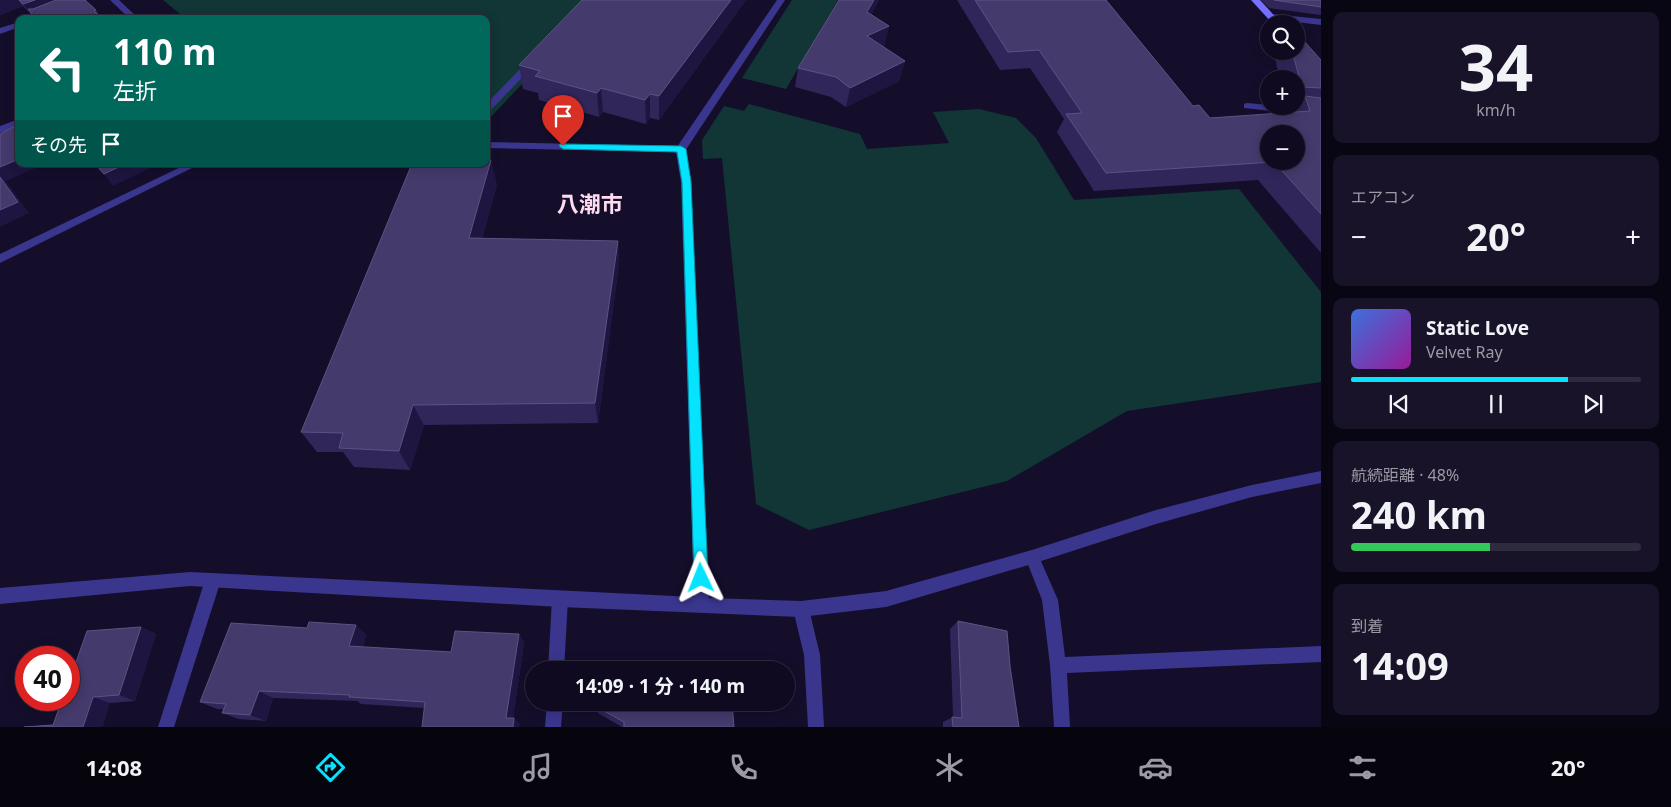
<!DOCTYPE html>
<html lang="ja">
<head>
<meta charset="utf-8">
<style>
	body { margin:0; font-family:"Noto Sans","Noto Sans JP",sans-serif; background:#181329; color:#f1f3f6; height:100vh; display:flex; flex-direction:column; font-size:19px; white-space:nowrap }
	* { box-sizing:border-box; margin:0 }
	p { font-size:16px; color:#9b9aa5 }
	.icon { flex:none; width:28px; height:28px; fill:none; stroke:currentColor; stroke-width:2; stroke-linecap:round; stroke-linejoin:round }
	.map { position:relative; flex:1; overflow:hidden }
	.panel { display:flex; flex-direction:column; gap:12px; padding:12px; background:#080612; width:350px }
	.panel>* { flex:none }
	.banner { position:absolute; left:15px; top:15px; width:475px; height:152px; border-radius:10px; box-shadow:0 2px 12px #0003,0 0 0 1px #2f2b3e; background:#00695c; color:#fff; overflow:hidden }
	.fabs { position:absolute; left:1260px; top:15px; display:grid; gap:10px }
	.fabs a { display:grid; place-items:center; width:45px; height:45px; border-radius:50%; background:#0f0a20; box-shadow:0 2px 12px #0003,0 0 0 1px #2f2b3e; font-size:25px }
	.speed { position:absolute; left:15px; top:646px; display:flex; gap:10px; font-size:25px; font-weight:700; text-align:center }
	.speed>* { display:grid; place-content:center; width:65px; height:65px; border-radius:50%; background:#0f0a20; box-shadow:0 2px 12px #0003,0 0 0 1px #2f2b3e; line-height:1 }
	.speed .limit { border:8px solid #d22; background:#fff; color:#111 }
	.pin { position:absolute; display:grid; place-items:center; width:42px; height:42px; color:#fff; margin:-51px -21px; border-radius:50% 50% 50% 0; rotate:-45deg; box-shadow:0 0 5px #0007 }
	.pin .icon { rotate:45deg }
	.me { position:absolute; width:55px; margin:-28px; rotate:358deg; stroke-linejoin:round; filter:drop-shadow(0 0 4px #0008) }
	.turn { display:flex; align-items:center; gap:18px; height:105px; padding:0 15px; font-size:22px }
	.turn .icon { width:65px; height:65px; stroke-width:2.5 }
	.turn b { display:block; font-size:35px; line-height:42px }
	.then { display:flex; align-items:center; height:48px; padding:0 15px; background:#0003; gap:10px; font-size:19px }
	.big { font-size:38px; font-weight:700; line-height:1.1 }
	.panel .widget { flex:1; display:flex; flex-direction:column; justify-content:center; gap:8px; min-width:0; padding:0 18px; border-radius:10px; background:#181329 }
	.panel .dial { align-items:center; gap:0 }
	.dial b { font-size:65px; line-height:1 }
	.song { display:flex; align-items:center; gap:15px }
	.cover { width:60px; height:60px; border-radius:8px; background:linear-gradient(135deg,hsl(220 70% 55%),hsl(300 70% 35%)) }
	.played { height:5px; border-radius:2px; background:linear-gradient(90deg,#05e3ff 75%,#2f2b3e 75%) }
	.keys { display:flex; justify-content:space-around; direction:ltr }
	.heat { display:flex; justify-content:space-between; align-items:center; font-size:28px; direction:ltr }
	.charge { height:8px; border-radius:4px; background:linear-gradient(90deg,#34c759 48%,#2f2b3e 0) }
	.trip { position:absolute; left:525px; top:661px; width:270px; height:50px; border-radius:25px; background:#0f0a20; box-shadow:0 2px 12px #0003,0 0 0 1px #2f2b3e; font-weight:700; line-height:50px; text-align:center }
	.tab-bar { display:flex; height:80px; justify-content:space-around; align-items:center; background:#06040d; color:#9b9aa5 }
	.tab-bar .icon { width:35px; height:35px }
	.tab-bar .on { color:#05e3ff }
	.tab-bar b { font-size:22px; color:#f1f3f6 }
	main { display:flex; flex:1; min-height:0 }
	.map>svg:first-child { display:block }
	.green { fill:#113635 }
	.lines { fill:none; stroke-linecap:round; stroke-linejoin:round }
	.service { fill:#3a368e; fill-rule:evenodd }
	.minor { fill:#3a368e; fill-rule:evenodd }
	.tertiary { fill:#3a368e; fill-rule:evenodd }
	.secondary { fill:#7570ff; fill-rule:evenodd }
	.wall { fill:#31265a }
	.shaded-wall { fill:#1e1540 }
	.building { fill:#443a6c; stroke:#5c5383; fill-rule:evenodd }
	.route { fill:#05e3ff; stroke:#0394a6 }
	.labels { text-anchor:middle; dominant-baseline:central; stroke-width:5; stroke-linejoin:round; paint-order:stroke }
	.town-label { font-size:22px; font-weight:bold; fill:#ffdbf1; stroke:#140e2b }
</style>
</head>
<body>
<main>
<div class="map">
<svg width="1321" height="727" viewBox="0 0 1321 727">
	<rect width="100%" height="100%" fill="#140e2b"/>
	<g class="green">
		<path d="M163 0H602L486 122V19H186Z"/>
		<path d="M792 0H838L786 89 742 78Z"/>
		<path d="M749 104 860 134 867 149 949 143 933 112 979 109 1016 118 1036 138 1074 200 1239 189 1321 292V382L1127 411 1007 481 809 530 756 504 722 158 703 159 702 140 724 106 744 111Z"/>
	</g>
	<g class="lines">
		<g class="service">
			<path d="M532 59 535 60V64L489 112 486 113V104L529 60Z"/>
			<path d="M560 591 565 594 568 599 564 670H548L552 599 555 594Z"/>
			<path d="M801 601 806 604 809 609 820 655 824 727H808L804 655 793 609 796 604Z"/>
			<path d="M547 702H563L561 727H545Z"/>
		</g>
		<g class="minor">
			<path d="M76 0H87L41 19H29Z"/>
			<path d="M777 0H785L685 151H677V147Z"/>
			<path d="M1272 14 1321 19V25L1269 19V15Z"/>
			<path d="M19 22V27L0 34V28Z"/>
			<path d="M1247 103 1321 110V116L1244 108V104Z"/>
			<path d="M19 119V126L0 133V126Z"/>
			<path d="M1032 550 1037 552 1058 600 1065 657 1321 646V662L1067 673 1070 727H1054L1050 665 1042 600 1025 557 1027 552Z"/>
			<path d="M213 573 218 575 221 580 174 727H158L205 580 208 575Z"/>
		</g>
		<g class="tertiary">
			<path d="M110 0H119L139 19H130Z"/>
			<path d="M486 142 681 146 686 149 691 182 709 598 801 601 886 591 1032 550 1156 510 1252 485 1321 471V483L1252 497 1156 524 1032 564 886 607 801 617 560 607 190 586 0 604V588L190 572 694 597 681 182 676 152 486 148Z"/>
			<path d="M187 164H200L0 263V254Z"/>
		</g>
		<path class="secondary" d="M1251 0H1260L1282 24H1273Z"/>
	</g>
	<g class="wall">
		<path d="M0 0H85L96 10 102 19H35L23 6 0 15Z"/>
		<path d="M582 0H746L659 120 650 118 646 124 603 112 599 117 539 100 538 93 523 89 519 65Z"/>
		<path d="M839 0H879L871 15 889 26 884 46H882L905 61 899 81 846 107 831 97 795 87 798 68Z"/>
		<path d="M957 0H1106L1193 106 1210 118 1291 113 1297 106 1296 79H1280L1273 51H1292L1321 60V253L1258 180 1094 191 1057 132 1064 119 1030 68 1000 70Z"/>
		<path d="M1261 0H1321V15L1269 8Z"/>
		<path d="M1282 16 1289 24H1276Z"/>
		<path d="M497 184 482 239 618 241 619 264 598 423 424 425 410 470 354 467 343 452H317L301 432Z"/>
		<path d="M958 621 1010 666 1019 727H943V722L953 717 950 629Z"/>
		<path d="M141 627 156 634 135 701 110 703 53 725Z"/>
		<path d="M366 634 363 647 451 652 519 634 524 643 513 718 520 724 424 708 361 704 357 701 273 698 266 721 239 719 222 713 224 709H217L200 702Z"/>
		<path d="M595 706 734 727H622L598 713Z"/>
	</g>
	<g class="shaded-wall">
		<path d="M0 0H18L23 6 0 15Z"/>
		<path d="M35 0H74L33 15 28 9 32 16 23 4Z"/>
		<path d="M731 0H746L659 120V96Z"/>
		<path d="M874 0H879L862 32 867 12Z"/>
		<path d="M889 26 884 46 862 56 867 36Z"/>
		<path d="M905 61 899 81 846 107 850 88Z"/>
		<path d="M601 88 603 112 599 117 597 93Z"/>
		<path d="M650 94V118L646 124 645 100Z"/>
		<path d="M19 159V164H45L6 181 29 213 0 227V167Z"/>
		<path d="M491 160 497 184 476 261 469 238Z"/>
		<path d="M125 164H158L113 186 104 174Z"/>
		<path d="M618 241 619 264 598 423 595 403Z"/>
		<path d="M413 405 424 425 410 470 399 451Z"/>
		<path d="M356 625 366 634 361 654 349 646Z"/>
		<path d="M141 627 156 634 135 701 119 695Z"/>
		<path d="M519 634 524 643 512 724 506 718Z"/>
		<path d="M259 691 273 698 266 721 250 715Z"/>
		<path d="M93 697 110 703 103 727H83Z"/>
		<path d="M514 718 520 724 519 727H513Z"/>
	</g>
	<g class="building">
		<path d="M19 0H35L23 4Z"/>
		<path d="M56 0H85L96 10 94 11 102 19H36L28 9H33Z"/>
		<path d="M582 0H731L659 96 650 94 645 100 601 88 597 93 535 76 540 71 519 65Z"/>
		<path d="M839 0H874L867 12 889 26 867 36 905 61 850 88 836 77 798 68Z"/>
		<path d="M975 0H1106L1193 106 1199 105 1210 118 1310 111 1305 96 1321 98V214L1274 162 1106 173 1066 114 1082 113 1039 50 1008 52ZM1269 134H1296V161H1269Z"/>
		<path d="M1274 0H1321V7Z"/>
		<path d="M1282 16 1289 24H1284Z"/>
		<path d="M1296 32 1321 60V88L1302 87 1292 51H1296Z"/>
		<path d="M19 124V159L0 167V134Z"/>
		<path d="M486 160H491L469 238 618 241 595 403 413 405 399 451 339 448 343 433 301 432 411 166H444V164H486Z"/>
		<path d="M95 164H125L104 174Z"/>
		<path d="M0 177 18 202 0 210Z"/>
		<path d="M958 621 1007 631 1010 666 1019 727H953L952 717 962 718Z"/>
		<path d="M309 622 356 625 349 646 451 652 455 631 519 634 506 718H514L513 727H422L425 702 349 697 350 695 259 691 250 715 222 713 226 704 200 702 231 623 307 628Z"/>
		<path d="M141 627 119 695 93 697 83 727H24L53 725 62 700H69V682L87 631Z"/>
		<path d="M728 661 729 670H607L616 664Z"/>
		<path d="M594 702H732L734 727H624V722L595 706Z"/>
	</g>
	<path class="route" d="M560 144 681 146 686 149 691 182 708 578 706 583 701 585 696 583 694 578 682 182 677 152 563 149 559 146Z"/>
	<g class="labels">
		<g class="town-label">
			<text x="590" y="203">八潮市</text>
		</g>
	</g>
</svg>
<div class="fabs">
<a><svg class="icon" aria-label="search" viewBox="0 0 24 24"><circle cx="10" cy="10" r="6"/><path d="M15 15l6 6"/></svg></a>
<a>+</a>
<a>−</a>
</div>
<div class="speed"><div class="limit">40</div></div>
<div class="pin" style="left:563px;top:146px;background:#d93025"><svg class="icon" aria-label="arrive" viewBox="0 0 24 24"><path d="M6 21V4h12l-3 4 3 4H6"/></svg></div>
<svg class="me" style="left:701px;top:578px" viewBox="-20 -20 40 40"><path d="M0-17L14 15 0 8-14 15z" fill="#05e3ff" stroke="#fff" stroke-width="4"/></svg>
<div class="trip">14:09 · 1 分 · 140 m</div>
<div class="banner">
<div class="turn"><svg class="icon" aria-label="left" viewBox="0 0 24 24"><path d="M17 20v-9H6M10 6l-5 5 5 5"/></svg><div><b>110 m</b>左折</div></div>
<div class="then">その先<svg class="icon" aria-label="arrive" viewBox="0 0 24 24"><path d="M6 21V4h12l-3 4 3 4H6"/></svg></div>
</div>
</div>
<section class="panel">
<div class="widget dial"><b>34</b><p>km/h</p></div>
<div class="widget"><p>エアコン</p>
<div class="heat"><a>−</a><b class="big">20°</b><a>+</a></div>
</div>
<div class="widget">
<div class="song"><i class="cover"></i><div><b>Static Love</b><p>Velvet Ray</p></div></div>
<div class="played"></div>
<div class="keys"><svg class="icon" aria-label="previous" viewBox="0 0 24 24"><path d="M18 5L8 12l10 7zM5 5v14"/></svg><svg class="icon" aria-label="pause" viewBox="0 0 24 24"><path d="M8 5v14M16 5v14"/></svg><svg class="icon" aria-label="next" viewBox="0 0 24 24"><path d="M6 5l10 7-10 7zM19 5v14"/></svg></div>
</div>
<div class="widget"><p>航続距離 · 48%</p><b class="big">240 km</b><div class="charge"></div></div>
<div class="widget"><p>到着</p><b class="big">14:09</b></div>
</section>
</main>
<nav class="tab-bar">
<b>14:08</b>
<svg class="icon on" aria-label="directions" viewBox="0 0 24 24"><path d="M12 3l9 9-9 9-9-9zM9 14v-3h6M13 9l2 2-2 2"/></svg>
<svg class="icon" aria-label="music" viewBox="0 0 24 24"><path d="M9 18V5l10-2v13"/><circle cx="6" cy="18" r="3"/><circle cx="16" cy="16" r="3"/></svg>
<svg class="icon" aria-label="phone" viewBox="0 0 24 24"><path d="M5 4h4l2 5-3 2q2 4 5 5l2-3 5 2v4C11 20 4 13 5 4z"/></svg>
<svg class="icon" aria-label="climate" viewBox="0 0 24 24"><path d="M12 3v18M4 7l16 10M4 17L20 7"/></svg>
<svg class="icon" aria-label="car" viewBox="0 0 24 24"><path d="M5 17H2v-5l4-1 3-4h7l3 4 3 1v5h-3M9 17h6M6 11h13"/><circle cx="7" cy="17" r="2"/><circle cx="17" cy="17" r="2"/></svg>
<svg class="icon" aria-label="filters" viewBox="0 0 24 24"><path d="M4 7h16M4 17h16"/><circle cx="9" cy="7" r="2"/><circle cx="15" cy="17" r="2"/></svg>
<b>20°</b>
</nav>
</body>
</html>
